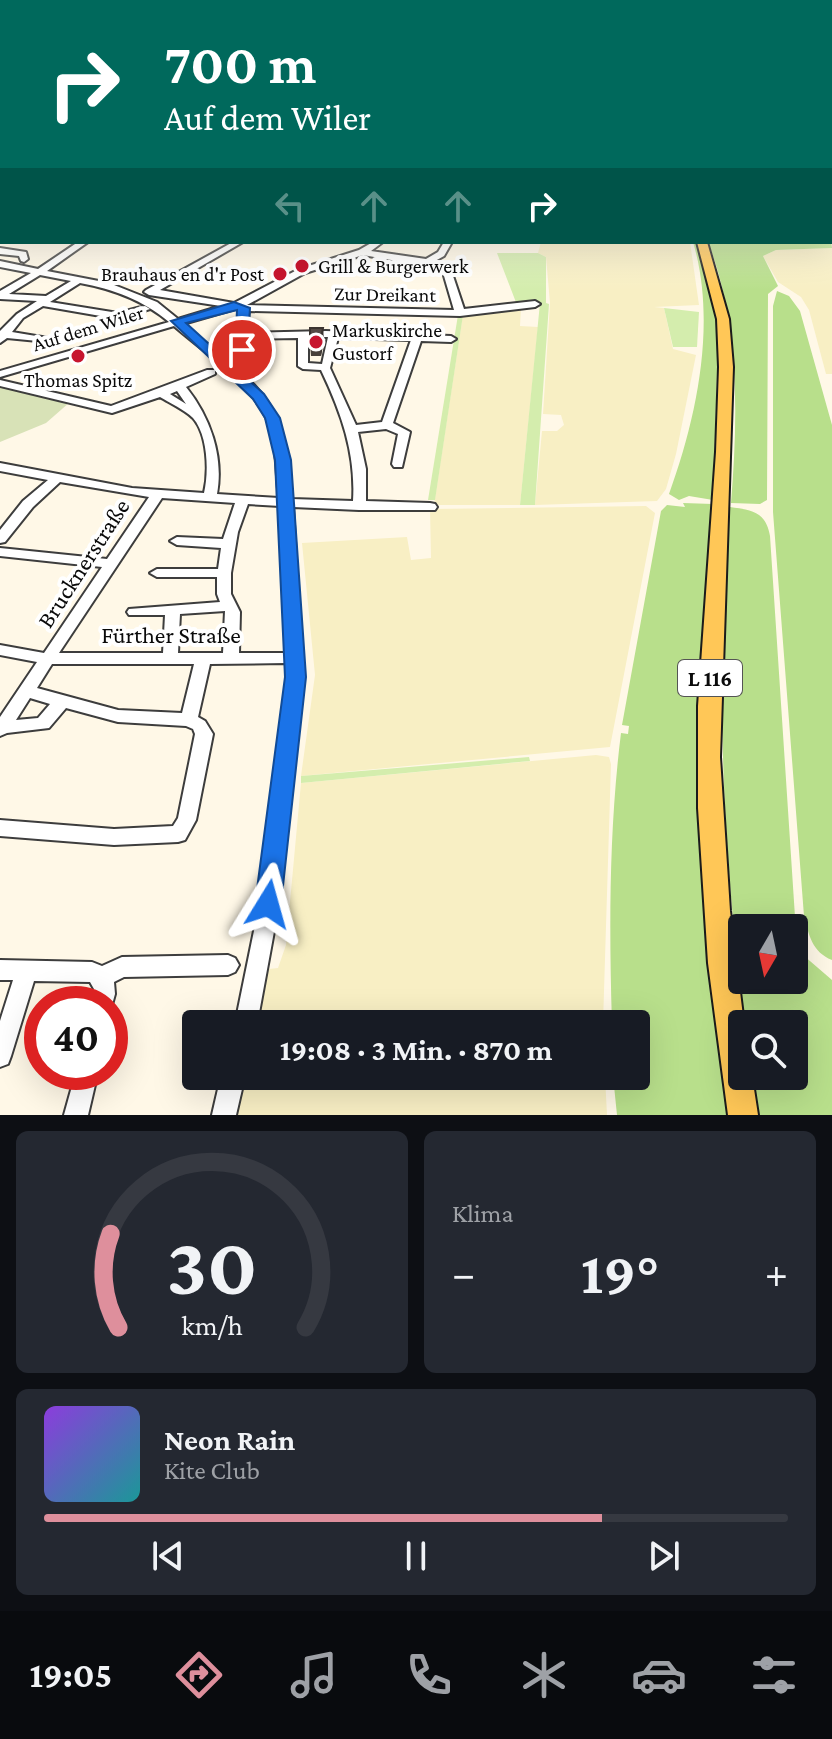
<!DOCTYPE html>
<html lang="de">
<head>
<meta charset="utf-8">
<style>
	body { margin:0; font-family:"Crimson Pro",serif; background:#242831; color:#f1f3f6; height:100vh; display:flex; flex-direction:column; font-size:30px; white-space:nowrap }
	* { box-sizing:border-box; margin:0 }
	p { font-size:26px; color:#9ea1a6 }
	.icon { flex:none; width:44px; height:44px; fill:none; stroke:currentColor; stroke-width:2; stroke-linecap:round; stroke-linejoin:round }
	.map { position:relative; height:1115px; overflow:hidden }
	.drawer { display:flex; flex-direction:column; gap:16px; padding:16px; background:#0d0f14; flex:1 }
	.drawer>* { flex:none }
	.hud { position:absolute; left:0px; top:0px; width:832px; height:244px; box-shadow:0 8px 32px #0002; background:#00695c; color:#fff; overflow:hidden }
	.needle { width:52px; rotate:189deg }
	.controls { position:absolute; left:728px; top:914px; display:grid; gap:16px }
	.controls a { display:grid; place-items:center; width:80px; height:80px; border-radius:8px; background:#171b24; box-shadow:0 8px 32px #0002; font-size:40px }
	.speed { position:absolute; left:24px; top:986px; display:flex; gap:16px; font-size:40px; font-weight:700; text-align:center }
	.speed>* { display:grid; place-content:center; width:104px; height:104px; border-radius:50%; background:#171b24; box-shadow:0 8px 32px #0002; line-height:1 }
	.speed .limit { border:12px solid #d22; background:#fff; color:#111 }
	.pin { position:absolute; display:grid; place-items:center; width:68px; height:68px; color:#fff; margin:-34px; border:4px solid #fff; border-radius:50%; box-shadow:0 2px 8px #0007 }
	.me { position:absolute; width:88px; margin:-44px; rotate:8deg; stroke-linejoin:round; filter:drop-shadow(0 0 6px #0008) }
	.turn { display:flex; align-items:center; gap:28px; height:168px; padding:0 32px; font-size:36px }
	.turn .icon { width:104px; height:104px; stroke-width:2.5 }
	.turn b { display:block; font-size:56px; line-height:68px }
	.lanes { display:flex; align-items:center; height:76px; padding:0 32px; background:#0003; justify-content:center; gap:40px; direction:ltr }
	.lanes .off { opacity:.35 }
	.big { font-size:60px; font-weight:700; line-height:1.1 }
	.drawer .widget { flex:1; display:flex; flex-direction:column; justify-content:center; gap:12px; min-width:0; padding:0 28px; border-radius:12px; background:#242831 }
	.drawer .dial { align-items:center; gap:0 }
	.dial svg { height:208px; overflow:visible; fill:none; stroke:#363941; stroke-width:7; stroke-linecap:round; text-anchor:middle }
	.dial text { fill:#f1f3f6; stroke:none }
	.song { display:flex; align-items:center; gap:24px }
	.cover { width:96px; height:96px; border-radius:12px; background:linear-gradient(135deg,hsl(270 70% 55%),hsl(180 70% 35%)) }
	.played { height:8px; border-radius:4px; background:linear-gradient(90deg,#de8f9c 75%,#363941 75%) }
	.keys { display:flex; justify-content:space-around; direction:ltr }
	.heat { display:flex; justify-content:space-between; align-items:center; font-size:44px; direction:ltr }
	.drawer .tiles { flex:1; display:grid; gap:16px; grid-template-columns:1fr 1fr }
	.widget:last-child { grid-column:span 2 }
	.trip { position:absolute; left:182px; top:1010px; width:468px; height:80px; border-radius:8px; background:#171b24; box-shadow:0 8px 32px #0002; font-weight:700; line-height:80px; text-align:center }
	.dock { display:flex; height:128px; justify-content:space-around; align-items:center; background:#090b0e; color:#9ea1a6 }
	.dock .icon { width:56px; height:56px }
	.dock .on { color:#de8f9c }
	.dock b { font-size:36px; color:#f1f3f6 }
	.map>svg:first-child { display:block }
	.farmland { fill:#f8efc4 }
	.green { fill:#d4edad }
	.forest { fill:#b8df8b; fill-rule:evenodd }
	.cemetery { fill:#d8e2b7 }
	.lines { fill:none; stroke-linecap:round; stroke-linejoin:round }
	.minor-casing { stroke:#3d3d3d; stroke-width:4 }
	.major-casing { stroke:#1b1b1b; stroke-width:4 }
	.minor { fill:#fff; fill-rule:evenodd }
	.major { fill:#ffc757; fill-rule:evenodd }
	.wall { fill:#48403b }
	.shaded-wall { fill:#3b3430 }
	.building { fill:#544a45; stroke:#3b3430; stroke-width:2 }
	.route { fill:#1a73e8; stroke:#114b97; stroke-width:2 }
	.poi-dot { fill:#c7152e; stroke:#fff; stroke-width:3 }
	.labels { text-anchor:middle; dominant-baseline:central; stroke-width:8; stroke-linejoin:round; paint-order:stroke }
	.far-poi-label { font-size:20px; fill:#0a0a0a; stroke:#fff; text-anchor:start }
	.far-street-label { font-size:20px; fill:#0a0a0a; stroke:#fff }
	.shield { fill:#fff; stroke:#545454; stroke-width:2 }
	.shield-label { font-size:22px; font-weight:bold; fill:#0a0a0a }
	.street-label { font-size:24px; fill:#0a0a0a; stroke:#fff }
</style>
</head>
<body>
<div class="map">
<svg width="832" height="1115" viewBox="0 0 832 1115">
	<rect width="100%" height="100%" fill="#fff8e7"/>
	<g class="farmland">
		<path d="M541 242H690L699 305 654 307 664 308 673 349 696 355 676 454 666 489 657 501 535 505 542 431H557L564 425 561 415 543 414 550 303 546 257 538 253Z"/>
		<path d="M832 248V374H826L809 310 801 297 778 282 763 256 776 250Z"/>
		<path d="M521 307 520 326 538 327 520 505H434L463 314Z"/>
		<path d="M646 506 655 513 610 747 301 776 315 675 302 543 407 537 411 560 431 558 430 509Z"/>
		<path d="M596 755 609 757 611 764 603 1024H252L269 969 278 968 286 945 301 783Z"/>
		<path d="M240 1076H605L607 1115H231Z"/>
	</g>
	<g class="green">
		<path d="M497 253H538L546 257V303L549 304 535 505H520L540 303 517 305Z"/>
		<path d="M664 308 699 312 697 347H673Z"/>
		<path d="M458 315H463L435 500H428Z"/>
		<path d="M529 757 530 761 301 783V776Z"/>
	</g>
	<g class="forest">
		<path d="M830 232 832 248 776 250 763 256 778 286 768 294 767 500 760 504 731 503C738 416 740 325 708 242H830Z"/>
		<path d="M693 242H697L715 305 718 340 713 500 689 496 679 500 669 494C697 417 717 322 693 242Z"/>
		<path d="M777 291 789 296 800 311 832 425V960C812 952 809 935 804 916L773 512V306Z"/>
		<path d="M683 503 713 504 699 724 715 1013 728 1115H617L613 1076H636V1024H612C609 928 609 829 621 733L628 734 629 726 622 725 661 511 667 505 685 507Z"/>
		<path d="M730 507C752 510 766 512 770 536L796 932 803 955 832 980V1115H758L752 1076H794V1024H745C722 851 715 681 730 507ZM742 928H794V980H742Z"/>
	</g>
	<path class="cemetery" d="M0 385 70 402 46 423 0 442Z"/>
	<g class="lines">
		<defs>
			<g id="minor">
				<path d="M78 242H88L47 271 109 283 157 302 178 319 221 306 149 295 144 292 146 290 233 242H243L160 290 234 303 299 269 359 250 373 242H383L371 251 426 259 438 252 444 242H452L444 256 435 261 450 267 464 309 535 301 540 304 535 307 460 316 249 311 246 333 326 331 451 336 456 339 451 342 421 341 393 423 410 432 402 467H394L392 464 398 434 386 429 358 432 366 469V501L430 503 435 504 437 507 435 510H359L293 507 303 677 275 926 257 1024H235L255 926 287 677 286 663 210 664 198 717 205 721 213 734 196 820 185 840 178 842 114 845 0 836V820L114 829 173 826 178 818 195 734 193 729 186 726 118 722 66 708 49 728 7 733 0 736V717L37 662 0 655V645L44 653 102 567 0 556V548L107 559 149 497 60 482 33 507 5 542 0 543V530L23 501 48 480 0 471V463L132 488 204 493C209 472 208 435 193 418 185 410 170 403 160 397L112 413 0 386V380L111 406 207 370H215V374L186 387C210 417 224 456 217 494L279 498C276 476 277 451 271 430 259 388 206 354 174 326L0 377V371L169 322C143 300 113 289 80 283L50 302 118 313 145 306 150 309 118 319 43 306 23 318 12 332 48 338V342L7 338 0 343V331L17 314 37 301 0 299V291L31 273 0 267V261L38 269ZM363 255 442 269 454 310 247 305 305 273ZM40 275 71 281 46 296 9 294ZM235 309H239L236 336 240 362 233 366 183 324ZM308 337H328L322 364 308 363ZM298 338V366L303 369 321 370C341 412 356 453 353 501L292 499C285 443 286 410 239 371L250 363 247 339ZM338 338 411 340 382 422 356 425 330 368ZM177 391 186 404 170 394ZM162 498 235 503 223 539 177 537 170 541 177 545 221 548 218 569H157L150 573 157 577H217V594L220 602 129 609 127 612 129 615H165L163 653H59ZM248 504 280 506 286 653H239L240 612 231 594V573L238 532ZM225 611 223 653H178L180 614ZM52 664H194L182 713 118 710 37 688ZM30 698 50 704 38 718 16 720Z"/>
				<path d="M0 248 26 252 28 259 24 262 21 261 19 256 0 254Z"/>
				<path d="M228 955 235 958 239 965 235 972 228 975 124 977 114 982 115 994 110 1012V1004H92L94 989 90 982 34 981 11 1056 8 1064 0 1067V1021L13 980H0V960L92 962 102 966 122 957Z"/>
				<path d="M76 1072H98L88 1115H64Z"/>
				<path d="M221 1076H245L236 1115H212Z"/>
			</g>
			<g id="major">
				<rect x="0" y="140" width="2" height="6"/>
				<path d="M697 242H707L729 319 733 367 720 757 730 911 744 1024 742 1076H752L758 1115H728L708 963 698 808V706L716 452 719 367 717 319Z"/>
			</g>
		</defs>
		<use href="#minor" class="minor-casing"/>
		<use href="#major" class="major-casing"/>
		<use href="#minor" class="minor"/>
		<use href="#major" class="major"/>
	</g>
	<path class="wall" d="M324 340 321 356H311L310 344Z"/>
	<path class="shaded-wall" d="M323 328 324 340 321 356 320 344Z"/>
	<path class="building" d="M310 328H323L320 344H310Z"/>
	<linearGradient id="sky" x2="0" y2="1"><stop stop-color="#8dc7f0"/><stop offset="0.46" stop-color="#fffcf4"/><stop offset="1" stop-color="#fffcf4" stop-opacity="0"/></linearGradient>
	<rect width="832" height="290" fill="url(#sky)"/>
	<path class="route" d="M234 302 250 308 247 353 235 350 237 310 186 323 264 394 280 418 291 460 306 677 281 904 277 912 268 916 259 912 255 904 285 677 275 460 265 418 253 399 171 321Z"/>
	<g class="poi-dot">
		<circle cx="302" cy="266" r="8"/>
		<circle cx="280" cy="274" r="8"/>
		<circle cx="316" cy="342" r="8"/>
		<circle cx="78" cy="356" r="8"/>
	</g>
	<g class="labels">
		<g class="far-poi-label">
			<text x="318" y="266">Grill &amp; Burgerwerk</text>
			<text x="264" y="274" text-anchor="end">Brauhaus en d'r Post</text>
			<text x="332" y="330">Markuskirche<tspan x="332" dy="23">Gustorf</tspan></text>
			<text x="78" y="380" text-anchor="middle">Thomas Spitz</text>
		</g>
		<g class="far-street-label">
			<text transform="translate(385 294) rotate(1)">Zur Dreikant</text>
			<text transform="translate(88 328) rotate(-17)">Auf dem Wiler</text>
		</g>
		<rect class="shield" x="678" y="660" width="64" height="36" rx="6"/>
		<g class="shield-label">
			<text x="710" y="678">L 116</text>
		</g>
		<g class="street-label">
			<text transform="translate(83 563) rotate(-57)">Brucknerstraße</text>
			<text x="171" y="634">Fürther Straße</text>
		</g>
	</g>
</svg>
<div class="controls">
<a><svg class="needle" viewBox="-14 -14 28 28"><path d="M0-13l5 13h-10z" fill="#e53935"/><path d="M0 13l5-13h-10z" fill="#9ea1a6"/></svg></a>
<a><svg class="icon" aria-label="search" viewBox="0 0 24 24"><circle cx="10" cy="10" r="6"/><path d="M15 15l6 6"/></svg></a>
</div>
<div class="speed"><div class="limit">40</div></div>
<div class="pin" style="left:242px;top:350px;background:#d93025"><svg class="icon" aria-label="arrive" viewBox="0 0 24 24"><path d="M6 21V4h12l-3 4 3 4H6"/></svg></div>
<svg class="me" style="left:268px;top:904px" viewBox="-20 -20 40 40"><path d="M0-17L14 15 0 8-14 15z" fill="#1a73e8" stroke="#fff" stroke-width="4"/></svg>
<div class="trip">19:08 · 3 Min. · 870 m</div>
<div class="hud">
<div class="turn"><svg class="icon" aria-label="right" viewBox="0 0 24 24"><path d="M7 20v-9h11M14 6l5 5-5 5"/></svg><div><b>700 m</b>Auf dem Wiler</div></div>
<div class="lanes"><svg class="icon off" aria-label="left" viewBox="0 0 24 24"><path d="M17 20v-9H6M10 6l-5 5 5 5"/></svg><svg class="icon off" aria-label="ahead" viewBox="0 0 24 24"><path d="M12 20V5M6 11l6-6 6 6"/></svg><svg class="icon off" aria-label="ahead" viewBox="0 0 24 24"><path d="M12 20V5M6 11l6-6 6 6"/></svg><svg class="icon" aria-label="right" viewBox="0 0 24 24"><path d="M7 20v-9h11M14 6l5 5-5 5"/></svg></div>
</div>
</div>
<section class="drawer">
<div class="tiles">
<div class="widget dial"><svg viewBox="0 0 100 80">
<path d="M14 69A42 42 0 1 1 86 69"/>
<path d="M14 69A42 42 0 0 1 11 33" stroke="#de8f9c"/>
<text x="50" y="56" font-size="32" font-weight="700">30</text>
<text x="50" y="72" font-size="11">km/h</text>
</svg></div>
<div class="widget"><p>Klima</p>
<div class="heat"><a>−</a><b class="big">19°</b><a>+</a></div>
</div>
<div class="widget">
<div class="song"><i class="cover"></i><div><b>Neon Rain</b><p>Kite Club</p></div></div>
<div class="played"></div>
<div class="keys"><svg class="icon" aria-label="previous" viewBox="0 0 24 24"><path d="M18 5L8 12l10 7zM5 5v14"/></svg><svg class="icon" aria-label="pause" viewBox="0 0 24 24"><path d="M8 5v14M16 5v14"/></svg><svg class="icon" aria-label="next" viewBox="0 0 24 24"><path d="M6 5l10 7-10 7zM19 5v14"/></svg></div>
</div>
</div>
</section>
<nav class="dock">
<b>19:05</b>
<svg class="icon on" aria-label="directions" viewBox="0 0 24 24"><path d="M12 3l9 9-9 9-9-9zM9 14v-3h6M13 9l2 2-2 2"/></svg>
<svg class="icon" aria-label="music" viewBox="0 0 24 24"><path d="M9 18V5l10-2v13"/><circle cx="6" cy="18" r="3"/><circle cx="16" cy="16" r="3"/></svg>
<svg class="icon" aria-label="phone" viewBox="0 0 24 24"><path d="M5 4h4l2 5-3 2q2 4 5 5l2-3 5 2v4C11 20 4 13 5 4z"/></svg>
<svg class="icon" aria-label="climate" viewBox="0 0 24 24"><path d="M12 3v18M4 7l16 10M4 17L20 7"/></svg>
<svg class="icon" aria-label="car" viewBox="0 0 24 24"><path d="M5 17H2v-5l4-1 3-4h7l3 4 3 1v5h-3M9 17h6M6 11h13"/><circle cx="7" cy="17" r="2"/><circle cx="17" cy="17" r="2"/></svg>
<svg class="icon" aria-label="filters" viewBox="0 0 24 24"><path d="M4 7h16M4 17h16"/><circle cx="9" cy="7" r="2"/><circle cx="15" cy="17" r="2"/></svg>
</nav>
</body>
</html>
